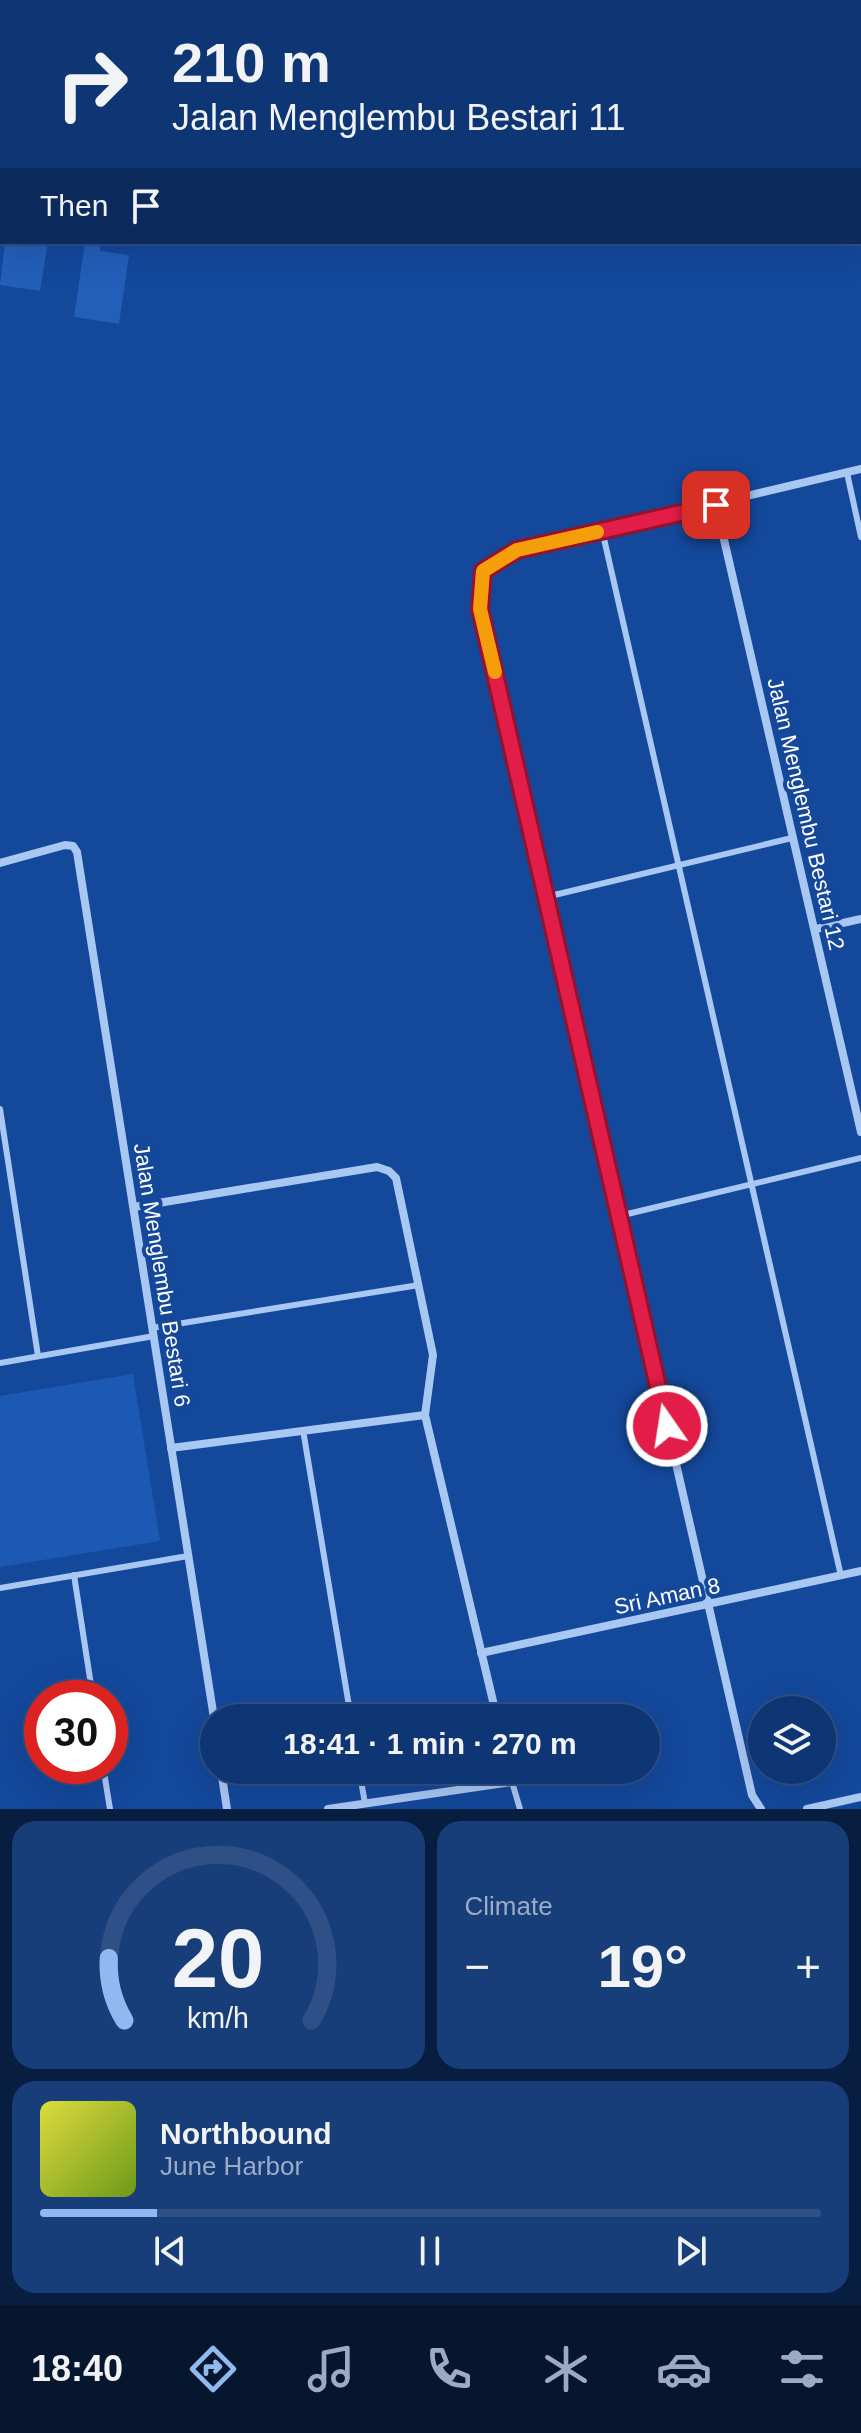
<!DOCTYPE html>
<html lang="en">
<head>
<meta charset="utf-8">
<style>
	body { margin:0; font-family:Arial,sans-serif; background:#183e79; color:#f1f3f6; height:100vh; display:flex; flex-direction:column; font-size:30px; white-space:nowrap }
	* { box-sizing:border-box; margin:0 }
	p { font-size:26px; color:#9babc5 }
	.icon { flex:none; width:44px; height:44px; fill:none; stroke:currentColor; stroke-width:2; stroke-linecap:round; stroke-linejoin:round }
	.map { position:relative; height:1809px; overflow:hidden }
	.details { display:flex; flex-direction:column; gap:12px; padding:12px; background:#081e40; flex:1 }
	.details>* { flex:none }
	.top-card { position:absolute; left:0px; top:0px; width:862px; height:244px; box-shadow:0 8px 32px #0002,0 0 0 2px #2f5086; background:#0f3674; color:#f1f3f6; overflow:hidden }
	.controls { position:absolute; left:748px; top:1696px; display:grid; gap:16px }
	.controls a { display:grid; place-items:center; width:88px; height:88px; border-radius:50%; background:#0f3674; box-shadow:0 8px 32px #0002,0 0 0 2px #2f5086; font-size:40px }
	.speed { position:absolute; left:24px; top:1680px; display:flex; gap:16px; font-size:40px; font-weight:700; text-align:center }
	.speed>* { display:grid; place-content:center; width:104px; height:104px; border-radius:50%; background:#0f3674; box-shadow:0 8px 32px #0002,0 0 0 2px #2f5086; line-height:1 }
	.speed .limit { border:12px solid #d22; background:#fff; color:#111 }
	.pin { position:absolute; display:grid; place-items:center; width:68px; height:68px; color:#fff; margin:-34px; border-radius:16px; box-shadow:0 4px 12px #0006 }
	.me { position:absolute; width:88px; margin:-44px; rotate:347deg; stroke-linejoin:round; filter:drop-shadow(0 0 6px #0008) }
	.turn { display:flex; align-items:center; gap:28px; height:168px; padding:0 40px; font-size:36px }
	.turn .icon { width:104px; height:104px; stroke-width:2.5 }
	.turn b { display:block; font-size:56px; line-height:68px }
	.then { display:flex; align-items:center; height:76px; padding:0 40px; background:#0003; gap:16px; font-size:30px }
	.big { font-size:60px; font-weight:600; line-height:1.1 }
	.details .tile { flex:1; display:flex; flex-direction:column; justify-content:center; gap:12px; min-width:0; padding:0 28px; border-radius:24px; background:#183e79 }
	.details .dial { align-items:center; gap:0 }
	.dial svg { height:208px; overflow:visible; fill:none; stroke:#2f5086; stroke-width:7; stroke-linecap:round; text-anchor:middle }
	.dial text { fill:#f1f3f6; stroke:none }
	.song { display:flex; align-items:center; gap:24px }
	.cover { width:96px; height:96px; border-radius:12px; background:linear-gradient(135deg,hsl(60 70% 55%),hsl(80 70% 35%)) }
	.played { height:8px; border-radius:4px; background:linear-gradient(90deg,#90b9f0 15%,#2f5086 15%) }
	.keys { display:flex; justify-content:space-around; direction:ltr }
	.heat { display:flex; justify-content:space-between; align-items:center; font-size:44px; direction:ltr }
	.details .tiles { flex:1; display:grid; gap:12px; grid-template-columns:1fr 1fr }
	.tile:last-child { grid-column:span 2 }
	.trip { position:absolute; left:200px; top:1704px; width:460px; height:80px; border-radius:40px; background:#0f3674; box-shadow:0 8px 32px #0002,0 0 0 2px #2f5086; font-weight:600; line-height:80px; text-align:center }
	.tabs { display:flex; height:128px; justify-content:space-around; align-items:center; background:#06162e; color:#9babc5 }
	.tabs .icon { width:56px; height:56px }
	.tabs .current { color:#90b9f0 }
	.tabs b { font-size:36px; color:#f1f3f6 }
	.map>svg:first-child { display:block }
	.green { fill:#1c59b5 }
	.building { fill:#235eb9 }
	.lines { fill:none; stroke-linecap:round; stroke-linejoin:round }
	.service { stroke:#a9c7f3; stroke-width:6 }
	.minor { stroke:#a9c7f3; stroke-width:8 }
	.route-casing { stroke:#92132f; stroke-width:20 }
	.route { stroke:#e11d48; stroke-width:14 }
	.slow { stroke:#f59e0b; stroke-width:14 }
	.labels { text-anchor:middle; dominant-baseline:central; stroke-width:8; stroke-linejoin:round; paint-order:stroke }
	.street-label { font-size:22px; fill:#fff; stroke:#14489b }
</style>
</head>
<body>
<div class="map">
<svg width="861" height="1809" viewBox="0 0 861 1809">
	<rect width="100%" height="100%" fill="#14489b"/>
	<path class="green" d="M133 1374 160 1541 0 1567V1396Z"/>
	<g class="building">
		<path d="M5 242H48L40 291 0 285Z"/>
		<path d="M85 242H101L100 251 129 255 119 324 74 317Z"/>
	</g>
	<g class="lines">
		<g class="service">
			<path d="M325 2 326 0"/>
			<path d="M847 473 861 537"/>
			<path d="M602 530 841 1576"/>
			<path d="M546 897 792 838"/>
			<path d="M0 1109 38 1356"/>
			<path d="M619 1216 861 1158"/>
			<path d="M152 1328 419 1285"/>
			<path d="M0 1363 154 1336"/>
			<path d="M303 1430 351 1718"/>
			<path d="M74 1575 93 1698"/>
			<path d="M0 1588 188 1556"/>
			<path d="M103 1766 110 1809"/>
			<path d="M359 1770 365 1803"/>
			<path d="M512 1782 520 1809"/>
		</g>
		<g class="minor">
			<path d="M0 161 2 163"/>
			<path d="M716 505 861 1132"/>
			<path d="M0 863 65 845 73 846 77 852 214 1718"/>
			<path d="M816 929 861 919"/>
			<path d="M134 1207 377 1167 389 1171 396 1178 433 1355 425 1415 497 1718"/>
			<path d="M171 1448 425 1415"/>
			<path d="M481 1653 861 1571"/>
			<path d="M221 1770 227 1809"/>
			<path d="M328 1809 512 1782 509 1770"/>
			<path d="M761 1809 752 1795 480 609 483 571 517 550 861 469"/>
			<path d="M807 1809 861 1797"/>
		</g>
	</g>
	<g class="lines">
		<defs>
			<path id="route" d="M667 1426 480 609 483 571 517 550 716 505"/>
		</defs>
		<use href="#route" class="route-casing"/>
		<use href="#route" class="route"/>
		<path class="slow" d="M495 672 480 609 483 571 517 550 597 532"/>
	</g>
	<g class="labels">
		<g class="street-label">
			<text transform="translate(806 814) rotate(77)">Jalan Menglembu Bestari 12</text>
			<text transform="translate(162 1275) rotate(81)">Jalan Menglembu Bestari 6</text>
			<text transform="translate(667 1596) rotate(-12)">Sri Aman 8</text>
		</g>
	</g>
</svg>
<div class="controls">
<a><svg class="icon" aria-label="layers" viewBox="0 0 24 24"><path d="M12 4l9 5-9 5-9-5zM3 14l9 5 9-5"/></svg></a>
</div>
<div class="speed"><div class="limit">30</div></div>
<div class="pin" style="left:716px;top:505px;background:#d93025"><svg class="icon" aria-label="arrive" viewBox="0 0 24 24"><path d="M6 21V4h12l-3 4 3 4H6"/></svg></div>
<svg class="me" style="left:667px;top:1426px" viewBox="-20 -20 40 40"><circle r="17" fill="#e11d48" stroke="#fff" stroke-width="3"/><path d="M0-11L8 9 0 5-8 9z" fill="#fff"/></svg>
<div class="trip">18:41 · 1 min · 270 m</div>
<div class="top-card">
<div class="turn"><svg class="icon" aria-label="right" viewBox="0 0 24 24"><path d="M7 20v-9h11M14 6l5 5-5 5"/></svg><div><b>210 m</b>Jalan Menglembu Bestari 11</div></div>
<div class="then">Then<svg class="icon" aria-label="arrive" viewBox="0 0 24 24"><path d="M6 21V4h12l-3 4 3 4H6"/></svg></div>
</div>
</div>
<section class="details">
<div class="tiles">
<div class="tile dial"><svg viewBox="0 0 100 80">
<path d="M14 69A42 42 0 1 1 86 69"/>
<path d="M14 69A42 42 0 0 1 8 45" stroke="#90b9f0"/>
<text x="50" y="56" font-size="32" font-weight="700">20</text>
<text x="50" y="72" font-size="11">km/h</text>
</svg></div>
<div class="tile"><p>Climate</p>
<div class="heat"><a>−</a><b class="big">19°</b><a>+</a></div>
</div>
<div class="tile">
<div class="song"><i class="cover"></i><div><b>Northbound</b><p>June Harbor</p></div></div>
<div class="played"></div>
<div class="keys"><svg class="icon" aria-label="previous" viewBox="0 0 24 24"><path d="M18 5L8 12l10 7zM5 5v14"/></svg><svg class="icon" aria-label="pause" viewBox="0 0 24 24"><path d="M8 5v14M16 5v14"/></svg><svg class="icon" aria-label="next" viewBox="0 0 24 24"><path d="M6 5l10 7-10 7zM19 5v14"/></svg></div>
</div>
</div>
</section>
<nav class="tabs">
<b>18:40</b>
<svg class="icon current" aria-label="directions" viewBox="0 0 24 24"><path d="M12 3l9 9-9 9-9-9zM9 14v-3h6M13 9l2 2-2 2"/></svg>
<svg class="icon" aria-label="music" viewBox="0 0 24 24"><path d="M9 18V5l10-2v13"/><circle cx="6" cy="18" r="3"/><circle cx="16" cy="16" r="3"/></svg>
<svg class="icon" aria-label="phone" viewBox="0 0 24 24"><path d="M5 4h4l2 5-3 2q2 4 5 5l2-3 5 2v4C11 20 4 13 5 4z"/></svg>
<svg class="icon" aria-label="climate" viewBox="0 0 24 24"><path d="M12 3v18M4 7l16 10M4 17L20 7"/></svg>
<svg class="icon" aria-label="car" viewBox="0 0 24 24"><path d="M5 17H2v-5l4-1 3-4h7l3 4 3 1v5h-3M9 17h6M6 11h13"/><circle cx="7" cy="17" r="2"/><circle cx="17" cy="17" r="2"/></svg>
<svg class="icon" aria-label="filters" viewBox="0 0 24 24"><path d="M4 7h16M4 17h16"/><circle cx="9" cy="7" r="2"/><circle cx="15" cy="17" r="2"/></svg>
</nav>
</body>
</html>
